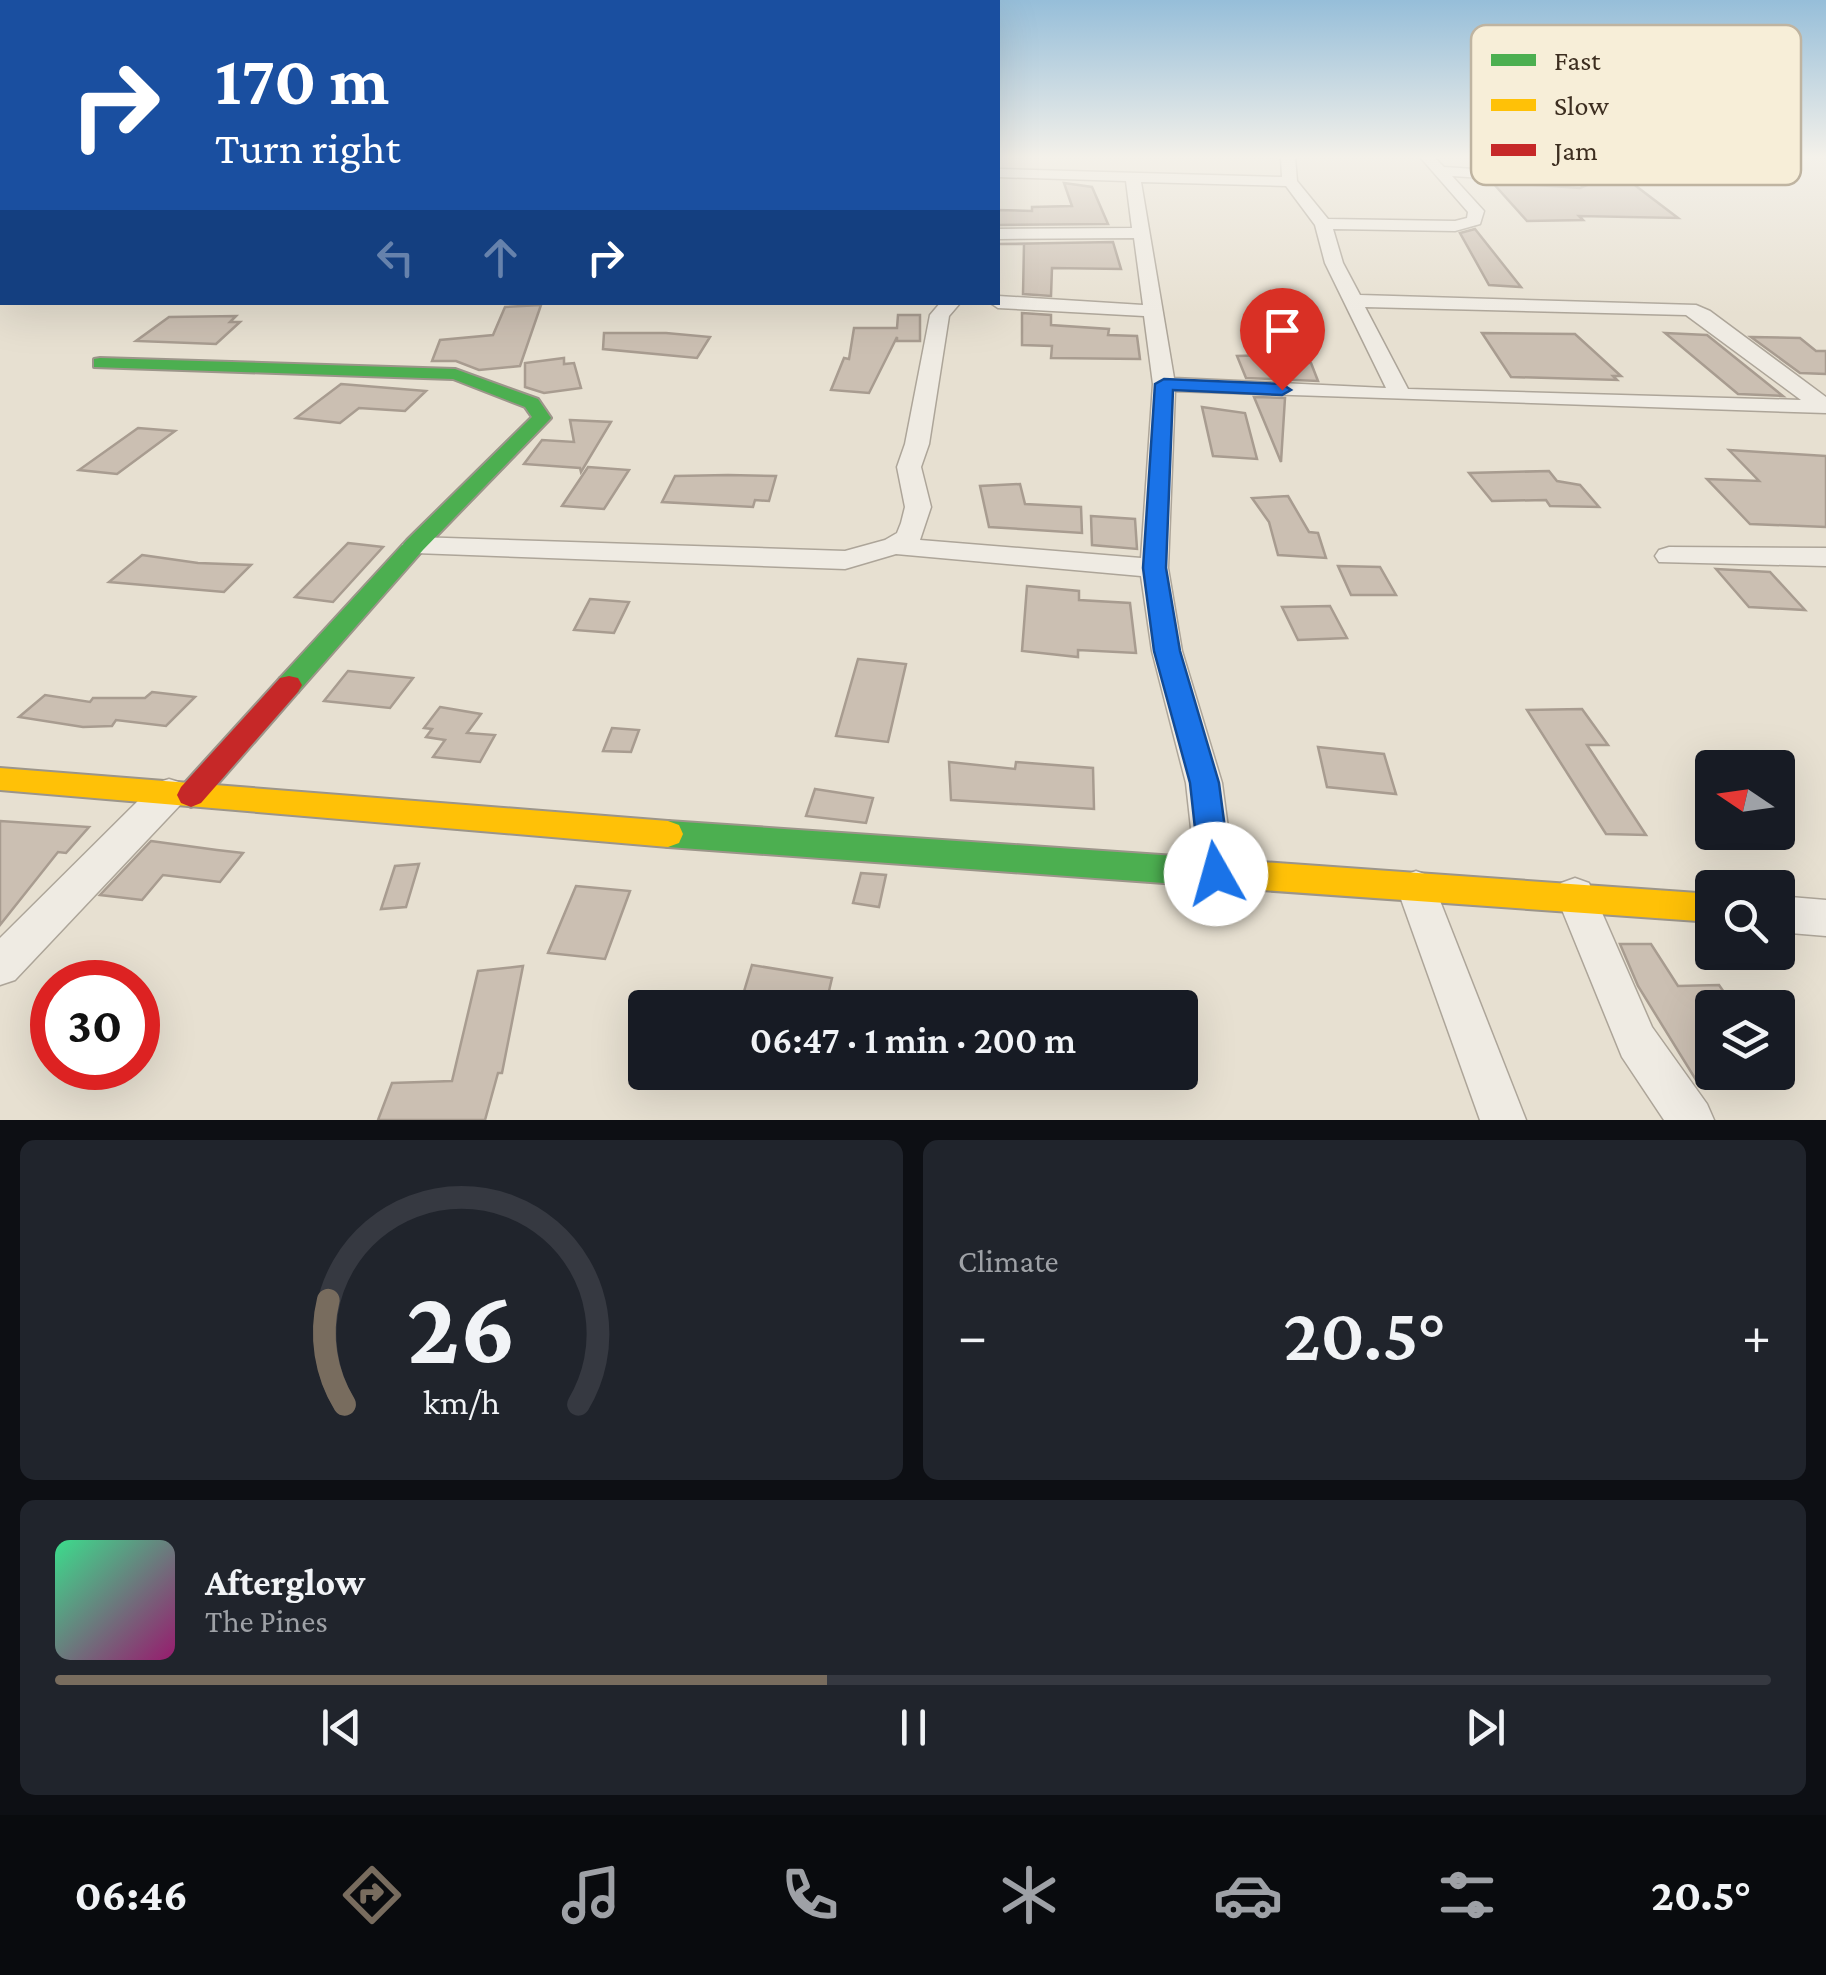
<!DOCTYPE html>
<html lang="en">
<head>
<meta charset="utf-8">
<style>
	body { margin:0; font-family:"Crimson Pro",serif; background:#20242c; color:#f1f3f6; height:100vh; display:flex; flex-direction:column; font-size:38px; white-space:nowrap }
	* { box-sizing:border-box; margin:0 }
	p { font-size:32px; color:#9ea1a6 }
	.icon { flex:none; width:55px; height:55px; fill:none; stroke:currentColor; stroke-width:2; stroke-linecap:round; stroke-linejoin:round }
	.map { position:relative; height:1120px; overflow:hidden }
	.sheet { display:flex; flex-direction:column; gap:20px; padding:20px; background:#0d0f14; flex:1 }
	.sheet>* { flex:none }
	.guide { position:absolute; left:0px; top:0px; width:1000px; height:305px; box-shadow:0 10px 40px #0002; background:#1a4fa0; color:#fff; overflow:hidden }
	.needle { width:65px; rotate:283deg }
	.buttons { position:absolute; left:1695px; top:750px; display:grid; gap:20px }
	.buttons a { display:grid; place-items:center; width:100px; height:100px; border-radius:10px; background:#171b24; box-shadow:0 10px 40px #0002; font-size:50px }
	.speed { position:absolute; left:30px; top:960px; display:flex; gap:20px; font-size:50px; font-weight:700; text-align:center }
	.speed>* { display:grid; place-content:center; width:130px; height:130px; border-radius:50%; background:#171b24; box-shadow:0 10px 40px #0002; line-height:1 }
	.speed .limit { border:15px solid #d22; background:#fff; color:#111 }
	.pin { position:absolute; display:grid; place-items:center; width:85px; height:85px; color:#fff; margin:-102px -42px; border-radius:50% 50% 50% 0; rotate:-45deg; box-shadow:0 0 10px #0007 }
	.pin .icon { rotate:45deg }
	.me { position:absolute; width:110px; margin:-55px; rotate:353deg; stroke-linejoin:round; filter:drop-shadow(0 0 8px #0008) }
	.turn { display:flex; align-items:center; gap:35px; height:210px; padding:0 50px; font-size:45px }
	.turn .icon { width:130px; height:130px; stroke-width:2.5 }
	.turn b { display:block; font-size:70px; line-height:85px }
	.lanes { display:flex; align-items:center; height:95px; padding:0 50px; background:#0003; justify-content:center; gap:50px; direction:ltr }
	.lanes .off { opacity:.35 }
	.big { font-size:75px; font-weight:600; line-height:1.1 }
	.sheet .card { flex:1; display:flex; flex-direction:column; justify-content:center; gap:15px; min-width:0; padding:0 35px; border-radius:15px; background:#20242c }
	.sheet .dial { align-items:center; gap:0 }
	.dial svg { height:260px; overflow:visible; fill:none; stroke:#363941; stroke-width:7; stroke-linecap:round; text-anchor:middle }
	.dial text { fill:#f1f3f6; stroke:none }
	.song { display:flex; align-items:center; gap:30px }
	.cover { width:120px; height:120px; border-radius:15px; background:linear-gradient(135deg,hsl(150 70% 55%),hsl(320 70% 35%)) }
	.played { height:10px; border-radius:5px; background:linear-gradient(90deg,#786c5e 45%,#363941 45%) }
	.keys { display:flex; justify-content:space-around; direction:ltr }
	.heat { display:flex; justify-content:space-between; align-items:center; font-size:55px; direction:ltr }
	.sheet .tiles { flex:1; display:grid; gap:20px; grid-template-columns:1fr 1fr }
	.card:last-child { grid-column:span 2 }
	.trip { position:absolute; left:628px; top:990px; width:570px; height:100px; border-radius:10px; background:#171b24; box-shadow:0 10px 40px #0002; font-weight:600; line-height:100px; text-align:center }
	.tabs { display:flex; height:160px; justify-content:space-around; align-items:center; background:#090b0e; color:#9ea1a6 }
	.tabs .icon { width:70px; height:70px }
	.tabs .active { color:#786c5e }
	.tabs b { font-size:45px; color:#f1f3f6 }
	.map>svg:first-child { display:block }
	.building { fill:#cbbfb2; stroke:#a89c90; stroke-width:2.5 }
	.lines { fill:none; stroke-linecap:round; stroke-linejoin:round }
	.street-casing { stroke:#ada599; stroke-width:3 }
	.fast-casing { stroke:#9c958a; stroke-width:4 }
	.slow-casing { stroke:#9c958a; stroke-width:4 }
	.jam-casing { stroke:#9c958a; stroke-width:4 }
	.street { fill:#efebe3; fill-rule:evenodd }
	.fast { fill:#4caf50; fill-rule:evenodd }
	.slow { fill:#ffc107; fill-rule:evenodd }
	.jam { fill:#c62828; fill-rule:evenodd }
	.route { fill:#1a73e8; stroke:#114b97; stroke-width:2.5 }
	.key { fill:#f7eed8; stroke:#bfb4a1; stroke-width:2.5 }
	.key-label { font-size:28px; fill:#3d2e20 }
</style>
</head>
<body>
<div class="map">
<svg width="1826" height="1120" viewBox="0 0 1826 1120">
	<rect width="100%" height="100%" fill="#e7e0d1"/>
	<g class="building">
		<path d="M1592 157 1599 158 1678 218 1579 216 1583 220 1527 221 1492 182 1580 188 1602 179 1599 165Z"/>
		<path d="M1064 183 1092 187 1108 224 998 225V210L1032 211V207L1072 206Z"/>
		<path d="M1475 229 1521 287 1489 285 1460 233Z"/>
		<path d="M1113 242 1121 269 1052 268 1051 296 1023 294 1024 244H998Z"/>
		<path d="M541 305 520 366 479 370 456 361H432L440 340 493 335 505 307Z"/>
		<path d="M1022 313 1051 315V325L1109 329 1108 335 1137 336 1140 359 1051 358 1052 346 1022 345Z"/>
		<path d="M898 315H920V341H897V337L869 393 831 390 844 358 849 359 854 328H897Z"/>
		<path d="M236 316 230 322H240L216 344 136 341 169 317Z"/>
		<path d="M604 333H666L710 337 697 358 603 349Z"/>
		<path d="M1482 333 1575 334 1621 376H1613L1617 380 1511 377Z"/>
		<path d="M1665 333 1707 335 1783 396 1738 394Z"/>
		<path d="M1751 337 1800 338 1816 351H1826V374L1800 373Z"/>
		<path d="M1272 355 1277 361 1311 363 1318 381 1246 378 1237 356Z"/>
		<path d="M564 358V364L574 363 581 388 544 393 525 387V363Z"/>
		<path d="M341 384 426 391 405 411 359 408 340 423 296 418Z"/>
		<path d="M1254 397 1285 398 1281 462Z"/>
		<path d="M1202 407 1245 413 1257 459 1213 456Z"/>
		<path d="M570 420 611 422 581 472 580 468 524 464 542 440 574 442Z"/>
		<path d="M138 428 175 431 117 474 79 470Z"/>
		<path d="M1729 450 1826 456V527L1750 524 1707 479 1759 481Z"/>
		<path d="M588 467 629 470 604 509 562 506Z"/>
		<path d="M1549 471 1557 481 1580 485 1599 507 1550 506 1546 500 1492 501 1469 473Z"/>
		<path d="M728 475 776 476 769 501 755 500 753 507 662 502 675 476Z"/>
		<path d="M1020 484 1025 504 1081 507 1082 533 989 527 980 486Z"/>
		<path d="M1288 496 1309 532 1318 533 1326 558 1278 555 1269 522 1252 498Z"/>
		<path d="M1091 516 1135 519 1137 549 1092 545Z"/>
		<path d="M348 543 383 547 333 602 295 597Z"/>
		<path d="M142 555 198 563 251 565 224 592 109 582Z"/>
		<path d="M1338 566 1380 567 1396 595H1351Z"/>
		<path d="M1716 569 1770 572 1805 610 1749 607Z"/>
		<path d="M1027 586 1079 591V600L1130 603 1136 653 1078 650V657L1022 651Z"/>
		<path d="M590 599 629 602 614 633 574 630Z"/>
		<path d="M1330 606 1347 638 1298 640 1282 607Z"/>
		<path d="M858 659 906 664 888 742 836 736Z"/>
		<path d="M348 671 413 678 390 708 324 701Z"/>
		<path d="M152 692 195 697 166 726 116 720 112 726 83 727 19 717 45 695 90 702 93 698H145Z"/>
		<path d="M440 707 481 714 467 733 495 735 480 762 433 757 445 740 426 737 432 729 424 728Z"/>
		<path d="M1582 709 1608 745H1587L1646 835 1606 834 1527 710Z"/>
		<path d="M612 728 639 730 631 752 603 751Z"/>
		<path d="M1318 747 1384 754 1396 794 1327 787Z"/>
		<path d="M949 762 1015 769 1016 762 1093 768 1094 809 951 800Z"/>
		<path d="M815 789 873 798 866 823 806 816Z"/>
		<path d="M0 821 89 827 66 853 58 852 0 925Z"/>
		<path d="M151 841 217 850 243 853 220 882 163 875 142 900 100 895Z"/>
		<path d="M419 864 406 907 381 909 395 866Z"/>
		<path d="M861 873 886 875 879 907 853 903Z"/>
		<path d="M576 886 630 891 605 959 548 953Z"/>
		<path d="M1620 944H1651L1678 986 1719 985 1735 1008H1712V1079L1696 1080 1638 986Z"/>
		<path d="M752 965 832 978 825 1008H739Z"/>
		<path d="M523 966 502 1073H498L485 1120H378L392 1083 452 1081 478 971Z"/>
	</g>
	<g class="lines">
		<defs>
			<g id="street">
				<path d="M1281 157H1295L1297 181 1328 219 1455 221 1467 218 1468 212 1420 157H1434L1444 167 1579 176 1584 174 1569 157C1586 156 1596 160 1599 177L1579 184 1452 176 1484 211 1480 224 1455 231 1333 229 1343 263 1360 295 1696 305 1710 311 1826 397V413L1175 391 1168 568 1182 651 1222 783 1234 873 1228 885 1215 890 1202 885 1196 873 1186 783 1152 651 1141 576 896 554 845 569 415 553 402 545 415 537 845 551 885 540 897 533 901 523 905 507 897 467 905 444 930 315 941 302H961L949 316 929 444 921 467 931 507 920 540 1141 558 1153 384 1144 316 998 308 989 302H998V296L1143 305 1134 238 998 239V229L1132 228 1126 181 998 177V169L1282 177ZM1141 182 1286 186 1315 225 1325 263 1386 388 1174 378ZM1365 307 1686 315 1801 400 1408 389Z"/>
				<path d="M1669 547 1826 548V566L1659 562 1655 556 1659 550Z"/>
				<path d="M169 779 182 783 187 793 182 803 15 980 0 985V938L156 783Z"/>
				<path d="M1416 871 1430 876 1435 888 1526 1120H1480L1397 888 1402 876Z"/>
				<path d="M1575 878 1589 883 1652 1027 1707 1104 1714 1120H1664L1622 1057 1556 895 1561 883Z"/>
				<path d="M1778 896 1826 900V936L1778 932Z"/>
			</g>
			<g id="fast">
				<path d="M100 358 455 369 538 399 551 418 423 550 298 692H280L276 685 280 678 407 540 532 417 525 407 453 379 94 367V359Z"/>
				<path d="M668 821 1219 859 1230 863 1235 873 1230 883 1219 887 668 847 657 843 653 834 657 825Z"/>
			</g>
			<g id="slow">
				<path d="M0 768 668 821 679 825 683 834 679 843 668 847 0 790Z"/>
				<path d="M1219 859 1712 894V922L1219 887 1208 883 1203 873 1208 863Z"/>
			</g>
			<path id="jam" d="M289 676 298 678 302 685 298 692 201 803 191 807 181 803 177 795 181 787 280 678Z"/>
		</defs>
		<use href="#street" class="street-casing"/>
		<use href="#fast" class="fast-casing"/>
		<use href="#slow" class="slow-casing"/>
		<use href="#jam" class="jam-casing"/>
		<use href="#street" class="street"/>
		<use href="#fast" class="fast"/>
		<use href="#slow" class="slow"/>
		<use href="#jam" class="jam"/>
	</g>
	<linearGradient id="sky" x2="0" y2="1"><stop stop-color="#96bed9"/><stop offset="0.5" stop-color="#f4f1ea"/><stop offset="1" stop-color="#f4f1ea" stop-opacity="0"/></linearGradient>
	<rect width="1826" height="314" fill="url(#sky)"/>
	<path class="route" d="M1164 379 1282 384 1291 390 1282 395 1173 390 1166 568 1180 651 1219 783 1231 874 1227 883 1216 887 1204 883 1200 874 1190 783 1154 651 1143 568 1155 384Z"/>
	<rect x="1471" y="25" width="330" height="160" rx="15" class="key"/>
	<rect x="1491" y="54" width="45" height="12" fill="#4caf50"/>
	<rect x="1491" y="99" width="45" height="12" fill="#ffc107"/>
	<rect x="1491" y="144" width="45" height="12" fill="#c62828"/>
	<g class="key-label">
		<text x="1554" y="70">Fast</text>
		<text x="1554" y="115">Slow</text>
		<text x="1554" y="160">Jam</text>
	</g>
</svg>
<div class="buttons">
<a><svg class="needle" viewBox="-14 -14 28 28"><path d="M0-13l5 13h-10z" fill="#e53935"/><path d="M0 13l5-13h-10z" fill="#9ea1a6"/></svg></a>
<a><svg class="icon" aria-label="search" viewBox="0 0 24 24"><circle cx="10" cy="10" r="6"/><path d="M15 15l6 6"/></svg></a>
<a><svg class="icon" aria-label="layers" viewBox="0 0 24 24"><path d="M12 4l9 5-9 5-9-5zM3 14l9 5 9-5"/></svg></a>
</div>
<div class="speed"><div class="limit">30</div></div>
<div class="pin" style="left:1282px;top:390px;background:#d93025"><svg class="icon" aria-label="arrive" viewBox="0 0 24 24"><path d="M6 21V4h12l-3 4 3 4H6"/></svg></div>
<svg class="me" style="left:1216px;top:874px" viewBox="-20 -20 40 40"><circle r="19" fill="#fff"/><path d="M0-13L10 11 0 6-10 11z" fill="#1a73e8"/></svg>
<div class="trip">06:47 · 1 min · 200 m</div>
<div class="guide">
<div class="turn"><svg class="icon" aria-label="right" viewBox="0 0 24 24"><path d="M7 20v-9h11M14 6l5 5-5 5"/></svg><div><b>170 m</b>Turn right</div></div>
<div class="lanes"><svg class="icon off" aria-label="left" viewBox="0 0 24 24"><path d="M17 20v-9H6M10 6l-5 5 5 5"/></svg><svg class="icon off" aria-label="ahead" viewBox="0 0 24 24"><path d="M12 20V5M6 11l6-6 6 6"/></svg><svg class="icon" aria-label="right" viewBox="0 0 24 24"><path d="M7 20v-9h11M14 6l5 5-5 5"/></svg></div>
</div>
</div>
<section class="sheet">
<div class="tiles">
<div class="card dial"><svg viewBox="0 0 100 80">
<path d="M14 69A42 42 0 1 1 86 69"/>
<path d="M14 69A42 42 0 0 1 9 37" stroke="#786c5e"/>
<text x="50" y="56" font-size="32" font-weight="700">26</text>
<text x="50" y="72" font-size="11">km/h</text>
</svg></div>
<div class="card"><p>Climate</p>
<div class="heat"><a>−</a><b class="big">20.5°</b><a>+</a></div>
</div>
<div class="card">
<div class="song"><i class="cover"></i><div><b>Afterglow</b><p>The Pines</p></div></div>
<div class="played"></div>
<div class="keys"><svg class="icon" aria-label="previous" viewBox="0 0 24 24"><path d="M18 5L8 12l10 7zM5 5v14"/></svg><svg class="icon" aria-label="pause" viewBox="0 0 24 24"><path d="M8 5v14M16 5v14"/></svg><svg class="icon" aria-label="next" viewBox="0 0 24 24"><path d="M6 5l10 7-10 7zM19 5v14"/></svg></div>
</div>
</div>
</section>
<nav class="tabs">
<b>06:46</b>
<svg class="icon active" aria-label="directions" viewBox="0 0 24 24"><path d="M12 3l9 9-9 9-9-9zM9 14v-3h6M13 9l2 2-2 2"/></svg>
<svg class="icon" aria-label="music" viewBox="0 0 24 24"><path d="M9 18V5l10-2v13"/><circle cx="6" cy="18" r="3"/><circle cx="16" cy="16" r="3"/></svg>
<svg class="icon" aria-label="phone" viewBox="0 0 24 24"><path d="M5 4h4l2 5-3 2q2 4 5 5l2-3 5 2v4C11 20 4 13 5 4z"/></svg>
<svg class="icon" aria-label="climate" viewBox="0 0 24 24"><path d="M12 3v18M4 7l16 10M4 17L20 7"/></svg>
<svg class="icon" aria-label="car" viewBox="0 0 24 24"><path d="M5 17H2v-5l4-1 3-4h7l3 4 3 1v5h-3M9 17h6M6 11h13"/><circle cx="7" cy="17" r="2"/><circle cx="17" cy="17" r="2"/></svg>
<svg class="icon" aria-label="filters" viewBox="0 0 24 24"><path d="M4 7h16M4 17h16"/><circle cx="9" cy="7" r="2"/><circle cx="15" cy="17" r="2"/></svg>
<b>20.5°</b>
</nav>
</body>
</html>
